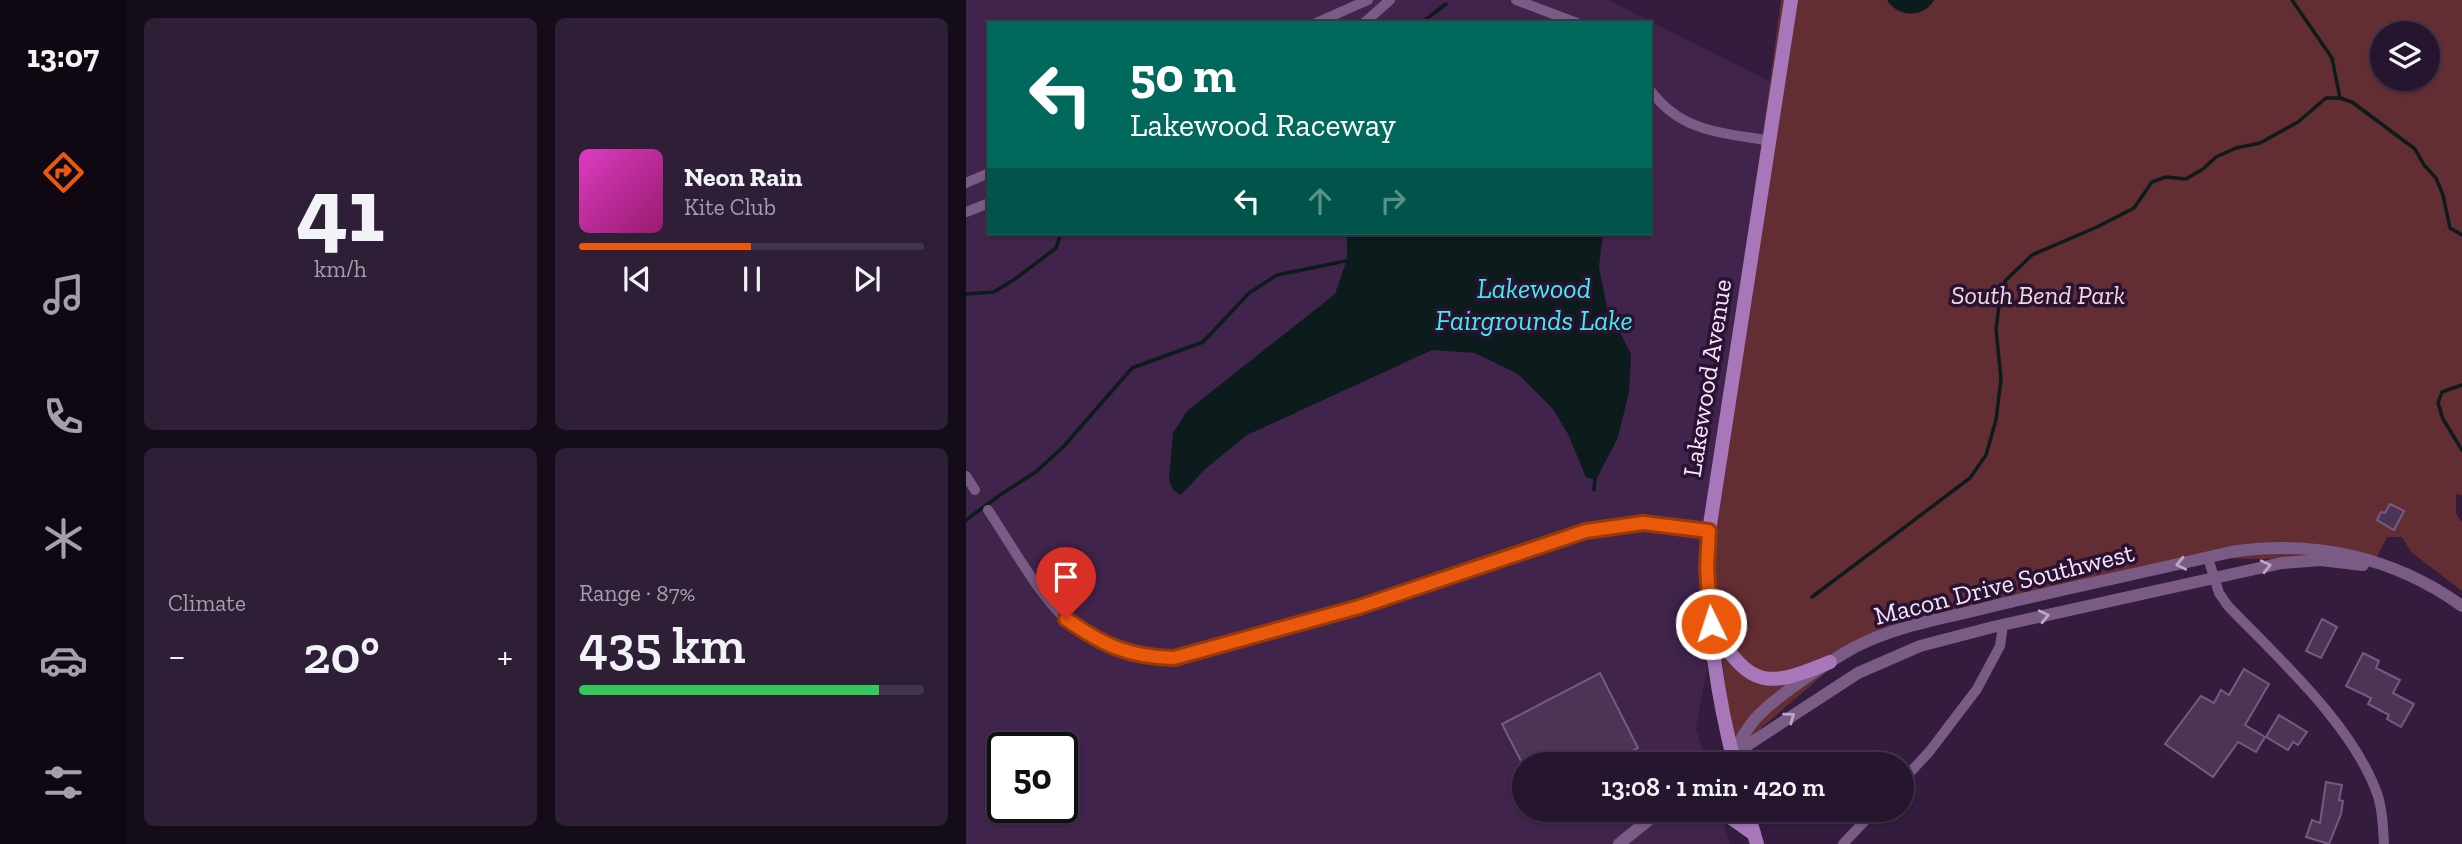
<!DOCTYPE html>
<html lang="en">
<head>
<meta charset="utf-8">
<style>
	body { margin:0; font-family:"Zilla Slab",serif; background:#2e1e36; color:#f1f3f6; height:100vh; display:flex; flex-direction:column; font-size:26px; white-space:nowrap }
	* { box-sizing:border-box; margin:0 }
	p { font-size:23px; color:#a49faa }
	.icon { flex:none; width:38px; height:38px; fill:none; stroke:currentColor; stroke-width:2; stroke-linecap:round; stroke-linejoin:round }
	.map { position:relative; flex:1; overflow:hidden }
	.drawer { display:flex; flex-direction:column; gap:18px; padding:18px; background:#150c19; width:840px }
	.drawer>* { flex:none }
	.guide { position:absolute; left:21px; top:21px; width:665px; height:214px; border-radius:0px; box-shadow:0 2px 5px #0004,0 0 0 2px #42344a; background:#00695c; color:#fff; overflow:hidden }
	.controls { position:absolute; left:1404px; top:21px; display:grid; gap:14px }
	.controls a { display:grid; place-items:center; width:70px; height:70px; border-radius:50%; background:#26152e; box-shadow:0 2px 5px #0004,0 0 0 2px #42344a; font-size:35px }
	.speed { position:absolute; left:21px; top:732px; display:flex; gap:14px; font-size:35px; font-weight:700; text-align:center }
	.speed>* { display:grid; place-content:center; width:91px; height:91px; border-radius:50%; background:#26152e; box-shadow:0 2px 5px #0004,0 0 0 2px #42344a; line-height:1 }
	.speed .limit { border:4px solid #111; border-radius:10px; background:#fff; color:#111 }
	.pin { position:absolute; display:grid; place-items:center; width:60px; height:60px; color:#fff; margin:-72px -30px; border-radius:50% 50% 50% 0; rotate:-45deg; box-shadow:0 0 7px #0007 }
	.pin .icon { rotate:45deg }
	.me { position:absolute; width:77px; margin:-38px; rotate:356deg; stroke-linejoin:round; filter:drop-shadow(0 0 5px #0008) }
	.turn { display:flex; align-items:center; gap:24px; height:147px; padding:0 28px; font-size:32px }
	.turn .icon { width:91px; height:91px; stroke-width:2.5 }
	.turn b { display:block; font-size:49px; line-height:60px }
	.lanes { display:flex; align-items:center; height:66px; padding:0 28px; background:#0003; justify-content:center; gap:35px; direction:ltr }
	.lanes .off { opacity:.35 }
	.big { font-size:52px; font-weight:600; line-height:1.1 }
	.drawer .card { flex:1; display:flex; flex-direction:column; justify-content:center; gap:10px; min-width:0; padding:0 24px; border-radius:10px; background:#2e1e36 }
	.drawer .dial { align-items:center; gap:0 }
	.dial b { font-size:91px; line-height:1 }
	.song { display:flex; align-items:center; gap:21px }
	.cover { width:84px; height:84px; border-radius:10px; background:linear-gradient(135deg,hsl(310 70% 55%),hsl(320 70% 35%)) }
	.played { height:7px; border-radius:4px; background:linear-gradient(90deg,#ea580c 50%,#42344a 50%) }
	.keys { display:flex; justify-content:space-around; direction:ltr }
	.heat { display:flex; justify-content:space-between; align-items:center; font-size:38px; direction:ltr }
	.charge { height:10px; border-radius:5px; background:linear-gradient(90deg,#34c759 87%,#42344a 0) }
	.drawer .tiles { flex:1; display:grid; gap:18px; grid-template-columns:repeat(2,1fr) }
	.trip { position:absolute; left:546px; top:752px; width:402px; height:70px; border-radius:35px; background:#26152e; box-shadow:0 2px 5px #0004,0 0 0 2px #42344a; font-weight:600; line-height:70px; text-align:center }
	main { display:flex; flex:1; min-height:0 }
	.dock { display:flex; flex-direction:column; width:126px; justify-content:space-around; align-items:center; background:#0f0812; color:#a49faa }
	.dock .icon { width:49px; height:49px }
	.dock .current { color:#ea580c }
	.dock b { font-size:32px; color:#f1f3f6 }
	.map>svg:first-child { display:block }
	.built { fill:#40244b; fill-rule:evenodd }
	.green { fill:#622e33; fill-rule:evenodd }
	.water { fill:#0c1b1b }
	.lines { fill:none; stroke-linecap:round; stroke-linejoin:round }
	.stream { stroke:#0c1b1b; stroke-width:3.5 }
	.building { fill:#4c3456; stroke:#755b80; stroke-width:2 }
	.minor { stroke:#795b85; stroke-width:10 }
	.tertiary { stroke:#795b85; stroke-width:12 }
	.secondary { stroke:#a777ba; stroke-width:14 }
	.oneway { stroke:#bda7c6 }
	.route-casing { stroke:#983908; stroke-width:18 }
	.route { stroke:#ea580c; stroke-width:12 }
	.labels { text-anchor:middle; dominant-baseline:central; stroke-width:7; stroke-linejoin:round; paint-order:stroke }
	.park-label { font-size:26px; font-style:italic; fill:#f1d9da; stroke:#291232 }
	.street-label { font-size:26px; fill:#f5e6fc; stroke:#291232 }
	.water-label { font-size:28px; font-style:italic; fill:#43eced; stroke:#291232 }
</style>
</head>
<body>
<main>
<nav class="dock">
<b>13:07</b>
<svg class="icon current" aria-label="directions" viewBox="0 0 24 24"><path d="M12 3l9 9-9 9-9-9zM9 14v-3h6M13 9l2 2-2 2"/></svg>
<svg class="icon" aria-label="music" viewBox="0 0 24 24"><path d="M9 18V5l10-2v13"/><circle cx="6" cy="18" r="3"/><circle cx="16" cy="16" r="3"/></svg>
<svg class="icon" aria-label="phone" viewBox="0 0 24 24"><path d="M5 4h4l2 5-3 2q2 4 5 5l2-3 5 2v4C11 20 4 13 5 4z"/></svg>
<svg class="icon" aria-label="climate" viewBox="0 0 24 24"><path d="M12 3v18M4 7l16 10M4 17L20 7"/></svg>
<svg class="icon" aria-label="car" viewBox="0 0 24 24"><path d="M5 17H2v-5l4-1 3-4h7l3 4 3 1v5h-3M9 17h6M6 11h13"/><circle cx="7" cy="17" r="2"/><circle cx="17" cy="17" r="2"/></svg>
<svg class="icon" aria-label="filters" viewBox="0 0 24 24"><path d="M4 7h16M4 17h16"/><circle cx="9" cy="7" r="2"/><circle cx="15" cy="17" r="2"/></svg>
</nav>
<section class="drawer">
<div class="tiles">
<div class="card dial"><b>41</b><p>km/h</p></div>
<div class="card">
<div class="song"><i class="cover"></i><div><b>Neon Rain</b><p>Kite Club</p></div></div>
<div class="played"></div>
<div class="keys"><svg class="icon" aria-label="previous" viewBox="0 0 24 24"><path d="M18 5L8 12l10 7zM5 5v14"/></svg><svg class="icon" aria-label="pause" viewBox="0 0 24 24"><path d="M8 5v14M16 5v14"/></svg><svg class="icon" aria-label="next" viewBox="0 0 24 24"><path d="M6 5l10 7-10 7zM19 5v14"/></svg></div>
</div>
<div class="card"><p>Climate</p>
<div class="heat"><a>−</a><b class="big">20°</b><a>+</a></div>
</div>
<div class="card"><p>Range · 87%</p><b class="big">435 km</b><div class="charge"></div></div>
</div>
</section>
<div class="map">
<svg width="1496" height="844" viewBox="0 0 1496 844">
	<rect width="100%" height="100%" fill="#331c3d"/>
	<path class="built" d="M0 0H642L819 89 747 602 749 625 730 728 741 765H558V810H754L764 844H0ZM23 23H684V233H23ZM37 747H96V807H37Z"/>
	<path class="green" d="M815 0H1496V495L1490 494V514L1496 522V591L1445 552 1436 537H1421L1409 561 1242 558 948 625 891 646 766 753 743 531ZM1416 33H1461V79H1416Z"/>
	<g class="water">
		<path d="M921 0H968C958 18 932 18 921 0Z"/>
		<path d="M381 233H637L633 267 641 307 665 354 663 392 652 437 630 480 620 477 602 434 587 409 552 374 509 353 466 350 281 435 239 469 215 495 207 490 203 480 207 433 221 411 369 294 381 259Z"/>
	</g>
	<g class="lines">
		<g class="stream">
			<path d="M1326 0 1366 58 1374 98"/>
			<path d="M455 23 480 4"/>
			<path d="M0 294 28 292 49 279 90 248 95 233"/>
			<path d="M1496 385 1476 392 1472 403 1477 419 1496 450"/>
			<path d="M628 490 629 478"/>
			<path d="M0 520 34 495 71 471 98 446 166 368 237 342 283 293 311 275 384 260"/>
			<path d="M846 597 1004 478 1020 455 1030 420 1035 379 1030 329 1034 298 1039 281 1066 255 1131 227 1168 208 1186 182 1200 177 1220 179 1237 169 1250 157 1270 148 1294 143 1332 122 1360 98H1374L1386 102 1449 149 1458 165 1470 178 1477 195 1484 228 1496 235"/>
		</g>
	</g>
	<g class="building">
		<path d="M1424 504 1438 511 1428 530 1411 520 1415 512 1419 513Z"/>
		<path d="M1356 619 1371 627 1355 658 1340 651Z"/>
		<path d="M1397 653 1413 661 1410 668 1434 680 1427 693 1448 704 1435 727 1421 719 1423 715 1402 704 1405 698 1380 686Z"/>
		<path d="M1278 669 1303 684 1279 725 1299 737 1290 752 1272 742 1247 777 1199 744 1235 696 1248 703 1255 690 1263 695Z"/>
		<path d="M634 673 672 748 639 765H557L536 724Z"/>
		<path d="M1313 715 1341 732 1332 745 1327 742 1322 750 1300 737Z"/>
		<path d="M1360 782 1376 785 1373 800 1377 801 1375 814 1363 844 1340 837 1346 820 1354 823Z"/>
	</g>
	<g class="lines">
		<g class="minor">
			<path d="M550 0 611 23"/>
			<path d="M350 23 402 0"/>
			<path d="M398 23 424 0"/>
			<path d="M684 90C716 133 755 132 804 141"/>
			<path d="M0 183 23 173"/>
			<path d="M0 212 23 203"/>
			<path d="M0 476 9 490"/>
			<path d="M22 510C42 540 60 572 82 600 118 646 176 665 231 653L393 607 619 531 677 523 743 531"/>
			<path d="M1242 558 1253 593 1262 606C1313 659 1388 726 1412 796 1417 812 1417 828 1418 844"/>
			<path d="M936 781 963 752 1011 689 1034 646 1037 625"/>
			<path d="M877 844 909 810"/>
		</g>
		<g class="tertiary">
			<path d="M766 753C774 742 781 728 790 718 811 695 862 662 889 647 927 627 970 620 1011 610 1095 589 1180 572 1265 552 1347 539 1428 557 1496 606"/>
			<path d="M751 765 892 673 954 646 1027 627 1316 563 1355 560 1397 565"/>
			<path d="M653 844 695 810"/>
		</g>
		<g class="secondary">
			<path d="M748 629C785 689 802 688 864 662"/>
			<path d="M769 765C749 689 739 608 743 531L825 0"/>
			<path d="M749 810 761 815 788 834"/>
			<path d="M781 810 791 844"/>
		</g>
	</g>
	<defs><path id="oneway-chevron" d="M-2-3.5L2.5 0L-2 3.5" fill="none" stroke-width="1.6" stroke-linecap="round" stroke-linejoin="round" transform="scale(1.75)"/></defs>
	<g class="oneway">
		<use href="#oneway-chevron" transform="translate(1215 564) rotate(167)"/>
		<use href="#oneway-chevron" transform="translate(1300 566) rotate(-13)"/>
		<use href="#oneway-chevron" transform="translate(1078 616) rotate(-13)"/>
		<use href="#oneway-chevron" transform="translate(824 717) rotate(-36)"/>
	</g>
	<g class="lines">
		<defs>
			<path id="route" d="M100 619C137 645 162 657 208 658L393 607 620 531 677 523 743 531 741 568 745 624"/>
		</defs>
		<use href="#route" class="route-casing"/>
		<use href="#route" class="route"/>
	</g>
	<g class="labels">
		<g class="park-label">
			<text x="1072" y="295">South Bend Park</text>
		</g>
		<g class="street-label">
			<text transform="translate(741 378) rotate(-81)">Lakewood Avenue</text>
			<text transform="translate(1038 584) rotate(-14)">Macon Drive Southwest</text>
		</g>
		<g class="water-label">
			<text x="568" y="288">Lakewood<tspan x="568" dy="32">Fairgrounds Lake</tspan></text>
		</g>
	</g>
</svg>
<div class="controls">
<a><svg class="icon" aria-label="layers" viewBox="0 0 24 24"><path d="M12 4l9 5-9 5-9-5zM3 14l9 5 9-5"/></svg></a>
</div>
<div class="speed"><div class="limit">50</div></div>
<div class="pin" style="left:100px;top:619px;background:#d93025"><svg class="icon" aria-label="arrive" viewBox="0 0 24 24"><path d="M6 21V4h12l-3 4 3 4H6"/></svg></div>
<svg class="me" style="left:745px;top:624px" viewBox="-20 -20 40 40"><circle r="17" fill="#ea580c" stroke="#fff" stroke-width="3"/><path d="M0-11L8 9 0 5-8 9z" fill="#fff"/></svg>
<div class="trip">13:08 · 1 min · 420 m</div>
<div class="guide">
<div class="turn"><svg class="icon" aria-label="left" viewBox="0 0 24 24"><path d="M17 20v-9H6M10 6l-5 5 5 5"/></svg><div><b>50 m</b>Lakewood Raceway</div></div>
<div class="lanes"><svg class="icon" aria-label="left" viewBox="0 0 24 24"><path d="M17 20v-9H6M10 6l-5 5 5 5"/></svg><svg class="icon off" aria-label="ahead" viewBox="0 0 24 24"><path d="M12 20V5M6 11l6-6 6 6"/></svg><svg class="icon off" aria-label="right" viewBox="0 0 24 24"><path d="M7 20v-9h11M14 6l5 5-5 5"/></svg></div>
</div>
</div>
</main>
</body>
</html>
